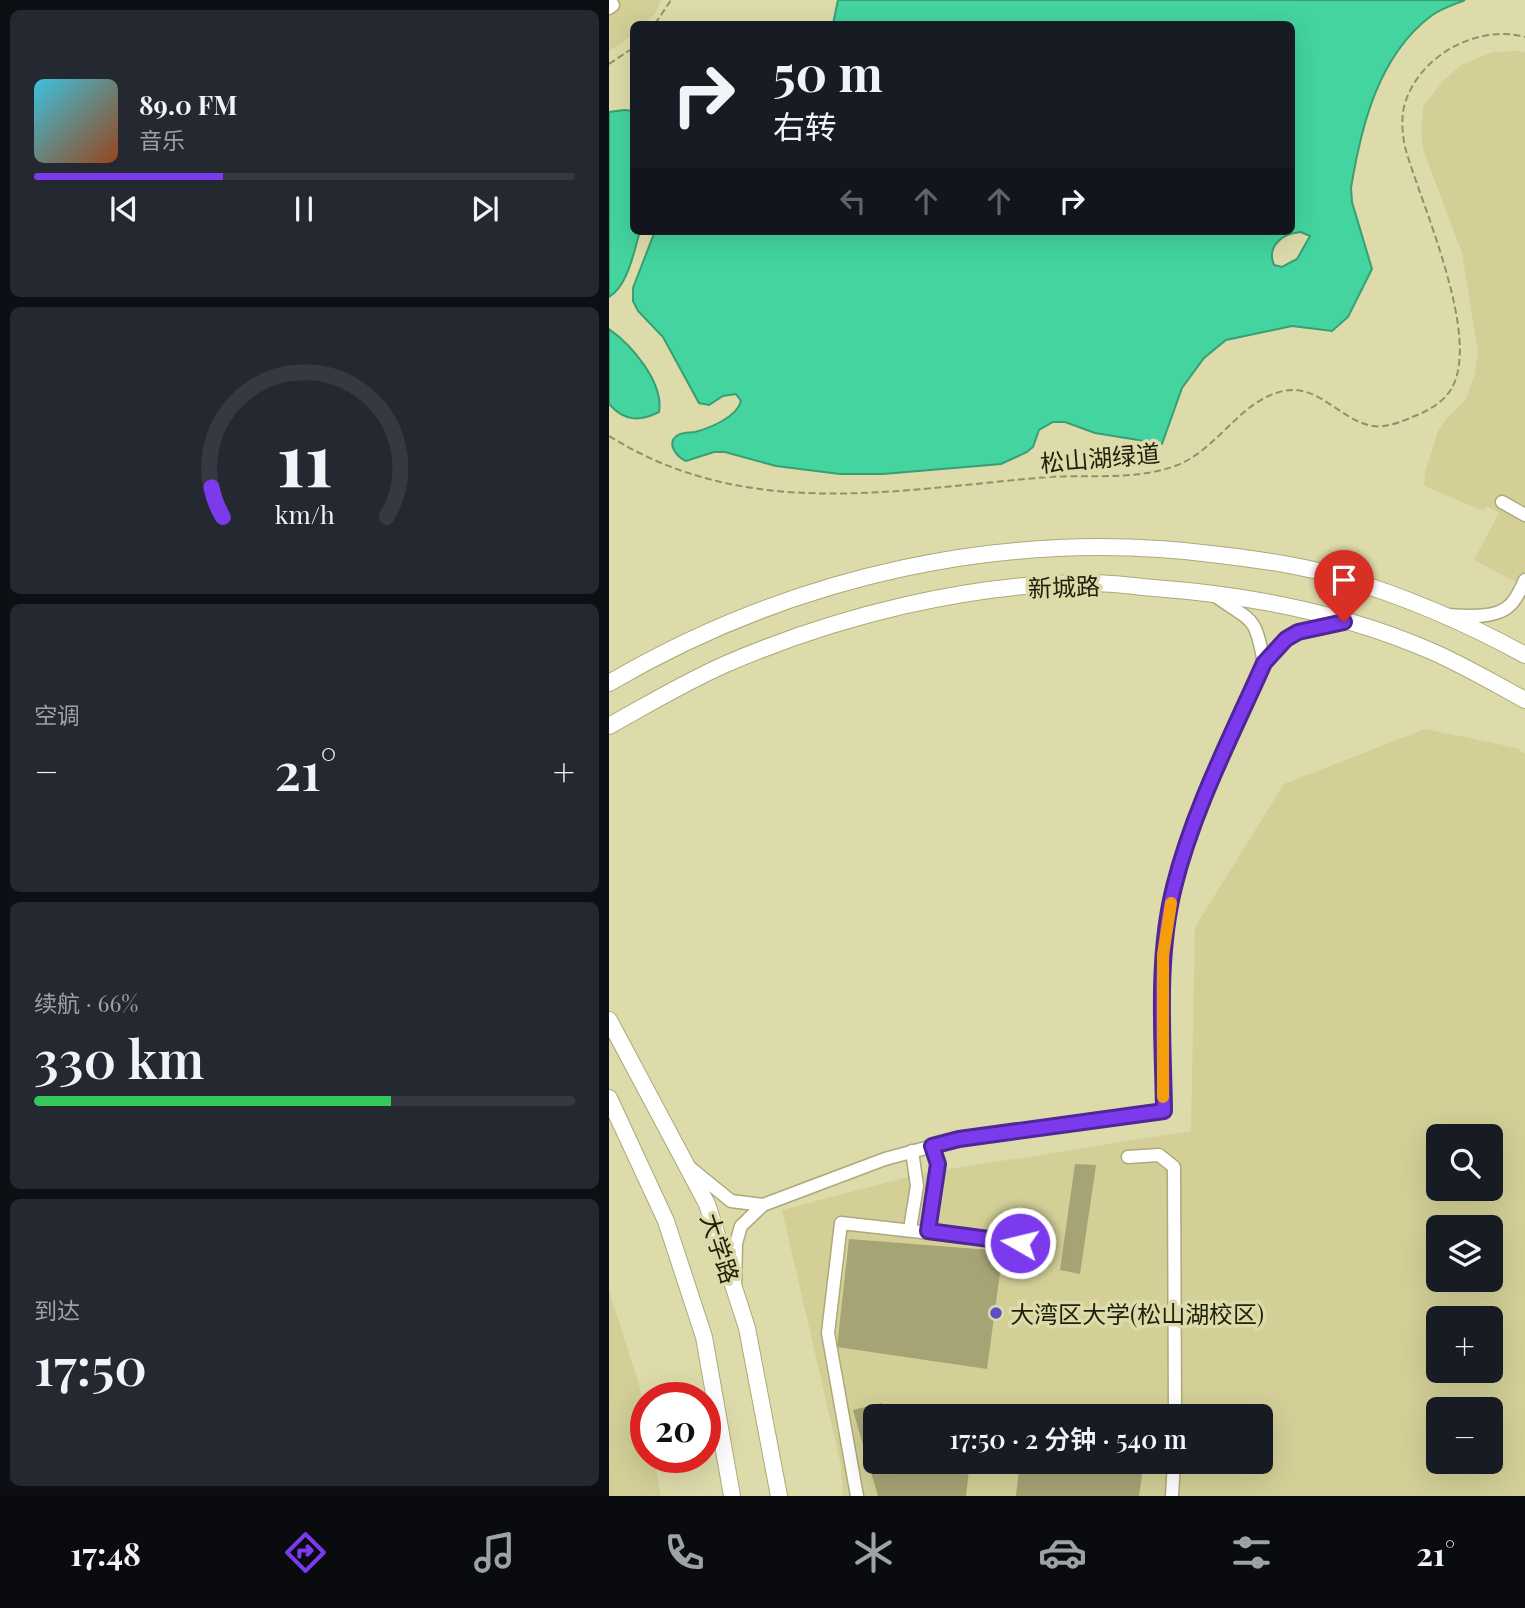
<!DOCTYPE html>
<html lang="zh">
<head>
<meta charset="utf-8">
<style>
	body { margin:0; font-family:"Playfair Display","Noto Sans SC",serif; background:#242831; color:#f1f3f6; height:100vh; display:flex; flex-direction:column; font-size:26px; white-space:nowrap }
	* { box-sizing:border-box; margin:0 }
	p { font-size:23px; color:#9ea1a6 }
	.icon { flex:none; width:38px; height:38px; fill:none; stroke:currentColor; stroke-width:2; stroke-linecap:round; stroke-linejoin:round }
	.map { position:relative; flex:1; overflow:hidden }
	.sheet { display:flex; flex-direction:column; gap:10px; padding:10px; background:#0d0f14; width:609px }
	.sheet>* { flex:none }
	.hud { position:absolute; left:21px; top:21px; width:665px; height:214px; border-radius:10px; box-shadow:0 7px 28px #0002; background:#171b24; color:#f1f3f6; overflow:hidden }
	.fabs { position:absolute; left:817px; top:1124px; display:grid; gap:14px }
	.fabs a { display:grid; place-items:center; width:77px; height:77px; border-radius:10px; background:#171b24; box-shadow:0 7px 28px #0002; font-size:35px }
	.speed { position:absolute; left:21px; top:1382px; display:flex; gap:14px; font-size:35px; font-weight:700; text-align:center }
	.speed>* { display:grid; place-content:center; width:91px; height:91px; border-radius:50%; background:#171b24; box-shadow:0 7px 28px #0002; line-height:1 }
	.speed .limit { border:10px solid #d22; background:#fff; color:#111 }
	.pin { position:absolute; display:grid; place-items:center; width:60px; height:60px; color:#fff; margin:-72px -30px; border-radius:50% 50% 50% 0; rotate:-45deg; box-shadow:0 0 7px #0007 }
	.pin .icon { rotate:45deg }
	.me { position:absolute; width:77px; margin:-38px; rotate:278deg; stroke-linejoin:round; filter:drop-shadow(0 0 5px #0008) }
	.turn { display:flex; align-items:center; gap:24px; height:147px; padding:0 28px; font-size:32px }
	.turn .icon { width:91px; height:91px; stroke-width:2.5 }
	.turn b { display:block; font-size:49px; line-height:60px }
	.lanes { display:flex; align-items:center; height:66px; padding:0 28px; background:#0003; justify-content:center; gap:35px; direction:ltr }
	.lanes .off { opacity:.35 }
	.big { font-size:52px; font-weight:600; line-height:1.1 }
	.sheet .tile { flex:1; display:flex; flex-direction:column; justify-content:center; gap:10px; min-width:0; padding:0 24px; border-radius:10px; background:#242831 }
	.sheet .dial { align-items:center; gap:0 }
	.dial svg { height:182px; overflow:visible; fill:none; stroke:#363941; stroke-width:7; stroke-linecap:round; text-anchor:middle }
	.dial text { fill:#f1f3f6; stroke:none }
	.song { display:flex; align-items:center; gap:21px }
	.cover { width:84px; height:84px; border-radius:10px; background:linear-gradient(135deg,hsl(190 70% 55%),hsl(20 70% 35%)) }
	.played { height:7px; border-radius:4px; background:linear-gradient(90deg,#7c3aed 35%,#363941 35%) }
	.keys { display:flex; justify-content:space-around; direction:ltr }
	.heat { display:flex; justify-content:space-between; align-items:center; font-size:38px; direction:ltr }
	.charge { height:10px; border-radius:5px; background:linear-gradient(90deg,#34c759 66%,#363941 0) }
	.trip { position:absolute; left:254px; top:1404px; width:410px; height:70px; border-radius:10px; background:#171b24; box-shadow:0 7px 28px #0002; font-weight:600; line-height:70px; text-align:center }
	.tab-bar { display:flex; height:112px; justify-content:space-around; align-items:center; background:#090b0e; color:#9ea1a6 }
	.tab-bar .icon { width:49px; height:49px }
	.tab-bar .current { color:#7c3aed }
	.tab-bar b { font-size:32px; color:#f1f3f6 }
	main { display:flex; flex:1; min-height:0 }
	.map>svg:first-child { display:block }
	.built { fill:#d3cf97; fill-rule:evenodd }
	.water { fill:#43d49f; stroke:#389e73; stroke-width:2; fill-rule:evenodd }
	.building { fill:#a6a374 }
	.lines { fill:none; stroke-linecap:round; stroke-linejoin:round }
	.minor-casing { stroke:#aca97a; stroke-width:15 }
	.major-casing { stroke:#aca97a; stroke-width:18 }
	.path { stroke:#92906b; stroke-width:2; stroke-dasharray:7 3.5; stroke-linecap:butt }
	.minor { stroke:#fff; stroke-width:12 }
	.major { stroke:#fff; stroke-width:16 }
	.route-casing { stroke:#51269a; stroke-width:18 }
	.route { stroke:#7c3aed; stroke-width:12 }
	.slow { stroke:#f59e0b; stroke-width:12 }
	.poi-dot { fill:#5f4dc6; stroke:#dedbaa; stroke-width:2.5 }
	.labels { text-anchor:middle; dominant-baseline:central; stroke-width:7; stroke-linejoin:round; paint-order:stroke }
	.street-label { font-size:24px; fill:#201f0c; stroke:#dedbaa }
	.poi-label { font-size:24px; fill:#201f0c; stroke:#dedbaa; text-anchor:start }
</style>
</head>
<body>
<main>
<section class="sheet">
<div class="tile">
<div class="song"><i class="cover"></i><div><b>89.0 FM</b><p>音乐</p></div></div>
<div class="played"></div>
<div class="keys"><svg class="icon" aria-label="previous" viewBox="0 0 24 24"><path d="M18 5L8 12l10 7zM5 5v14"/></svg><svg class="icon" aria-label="pause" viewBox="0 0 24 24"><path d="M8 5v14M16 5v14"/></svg><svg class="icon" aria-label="next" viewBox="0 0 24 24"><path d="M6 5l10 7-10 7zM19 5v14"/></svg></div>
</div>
<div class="tile dial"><svg viewBox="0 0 100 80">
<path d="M14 69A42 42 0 1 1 86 69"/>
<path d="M14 69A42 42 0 0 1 9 56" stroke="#7c3aed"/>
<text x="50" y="56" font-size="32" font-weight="700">11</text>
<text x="50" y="72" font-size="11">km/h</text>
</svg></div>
<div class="tile"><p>空调</p>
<div class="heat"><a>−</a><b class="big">21°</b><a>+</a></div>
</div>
<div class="tile"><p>续航 · 66%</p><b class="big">330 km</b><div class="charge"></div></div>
<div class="tile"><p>到达</p><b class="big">17:50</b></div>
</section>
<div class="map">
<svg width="916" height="1496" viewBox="0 0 916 1496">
	<rect width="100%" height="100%" fill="#dedbaa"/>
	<g class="built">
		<path d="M0 0H52L47 12 36 24H24V35L0 51Z"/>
		<path d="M910 51 916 52V587L865 560 890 513 877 506 875 511 815 486 816 473 829 431 838 418 857 399 866 374 869 351 853 253 815 152 812 134 814 107 834 81 852 65 884 52Z"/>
		<path d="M816 729 908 748 916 754V1496H234L232 1466 173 1210 310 1174 582 1131 586 927 675 784ZM830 1136H882V1188H830ZM830 1227H882V1279H830ZM830 1318H882V1370H830ZM830 1409H882V1461H830ZM266 1416H651V1461H266Z"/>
		<path d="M0 1291 29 1381 37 1419V1458H45L52 1496H0Z"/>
	</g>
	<g class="water">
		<path d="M229 0H856C844 5 831 9 822 16 769 56 752 127 742 188L743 202 763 269 739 317 723 331 683 326 617 340 595 358 573 388 553 444 486 433 456 422H444L430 430 424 447 418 452 392 464 274 474H231L167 466 116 452H105L77 461C68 457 56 443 69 435 74 432 81 433 86 432 101 428 128 417 132 401L127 394 114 396 100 405 90 403 54 337 29 311 24 301V288L46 231H682V24H224ZM692 232 701 236 688 259 673 267 665 265C657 246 674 233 692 232Z"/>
		<path d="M15 110 24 111V231H31C25 251 19 286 0 297V112Z"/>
		<path d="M0 329C23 345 55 383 50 412 30 422 15 421 0 404Z"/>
	</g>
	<g class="building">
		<path d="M466 1164 487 1165 471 1274 451 1270Z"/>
		<path d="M240 1239 394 1251 378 1369 228 1347Z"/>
		<path d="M273 1403 278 1416H266V1461H361L357 1496H269L244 1410Z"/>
		<path d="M417 1407 502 1414V1416H416Z"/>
		<path d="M411 1461H535L530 1496H407Z"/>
	</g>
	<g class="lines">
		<defs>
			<g id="minor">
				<path d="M0 8 4 5"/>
				<path d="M893 502 916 515"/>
				<path d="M605 595C644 623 646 614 655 663"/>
				<path d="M839 615C856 616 888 619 901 605 908 599 912 588 916 580"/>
				<path d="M519 1157 550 1155 565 1167 566 1416"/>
				<path d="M79 1166 122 1201 154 1205 276 1159 350 1139 555 1112C554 1037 547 959 565 887 584 811 624 734 655 663L677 639 689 632 735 622"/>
				<path d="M301 1229 308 1186 303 1151"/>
				<path d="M319 1231 329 1164 323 1146"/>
				<path d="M126 1289 127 1243 132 1226 154 1205"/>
				<path d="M248 1496 219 1333 232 1223 411 1243"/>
				<path d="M563 1496 565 1461"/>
			</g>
			<g id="major">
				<path d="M0 683C185 575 398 527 611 555 651 560 692 565 731 577 794 596 858 623 916 655"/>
				<path d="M0 726C38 705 76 682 117 664 228 616 360 583 481 583 502 583 524 586 545 588 639 595 735 613 822 651 854 665 885 683 916 700"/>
				<path d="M0 1020 98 1204 138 1328 170 1496"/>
				<path d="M0 1098 57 1221 95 1337 123 1496"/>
			</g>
		</defs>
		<use href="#minor" class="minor-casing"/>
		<use href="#major" class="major-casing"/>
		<g class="path">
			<path d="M46 24 62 0"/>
			<path d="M0 64 24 48"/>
			<path d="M0 436C135 520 279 491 428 478 474 473 521 482 566 466 608 451 630 401 674 391 709 383 732 421 764 426 776 428 792 422 803 417 817 412 832 404 841 391 875 340 811 202 796 147 793 132 792 117 796 103 811 55 869 24 916 37"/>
		</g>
		<use href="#minor" class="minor"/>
		<use href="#major" class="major"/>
	</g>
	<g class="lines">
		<defs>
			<path id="route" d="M411 1243 319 1231 329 1164 323 1146 350 1139 555 1111C554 1037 547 959 565 887 584 810 623 735 655 663L677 639 689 632 735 622"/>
		</defs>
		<use href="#route" class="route-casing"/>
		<use href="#route" class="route"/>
		<path class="slow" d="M554 1097V955L562 903"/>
	</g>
	<circle class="poi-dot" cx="387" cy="1313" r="7"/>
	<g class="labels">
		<g class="street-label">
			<text transform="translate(491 457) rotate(-5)">松山湖绿道</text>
			<text transform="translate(455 586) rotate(-2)">新城路</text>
			<text transform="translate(112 1248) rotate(72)">大学路</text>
		</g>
		<g class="poi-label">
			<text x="401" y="1313">大湾区大学(松山湖校区)</text>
		</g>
	</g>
</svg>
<div class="fabs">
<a><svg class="icon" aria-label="search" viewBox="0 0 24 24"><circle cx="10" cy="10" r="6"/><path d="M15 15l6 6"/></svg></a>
<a><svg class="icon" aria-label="layers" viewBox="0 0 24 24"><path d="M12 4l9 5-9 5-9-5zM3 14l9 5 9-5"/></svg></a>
<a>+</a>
<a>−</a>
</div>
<div class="speed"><div class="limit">20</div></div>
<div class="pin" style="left:735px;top:622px;background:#d93025"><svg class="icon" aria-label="arrive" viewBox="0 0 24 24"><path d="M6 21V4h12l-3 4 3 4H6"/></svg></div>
<svg class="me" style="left:411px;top:1243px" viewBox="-20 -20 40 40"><circle r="17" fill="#7c3aed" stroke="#fff" stroke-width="3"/><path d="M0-11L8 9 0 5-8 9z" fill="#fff"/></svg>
<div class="trip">17:50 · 2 分钟 · 540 m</div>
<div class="hud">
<div class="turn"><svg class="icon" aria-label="right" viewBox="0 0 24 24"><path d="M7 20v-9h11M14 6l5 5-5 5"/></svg><div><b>50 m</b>右转</div></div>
<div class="lanes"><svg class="icon off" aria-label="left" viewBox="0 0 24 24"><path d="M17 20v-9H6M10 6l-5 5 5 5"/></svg><svg class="icon off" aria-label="ahead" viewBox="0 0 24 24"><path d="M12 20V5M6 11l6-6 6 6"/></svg><svg class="icon off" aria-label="ahead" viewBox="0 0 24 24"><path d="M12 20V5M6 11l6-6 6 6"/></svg><svg class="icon" aria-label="right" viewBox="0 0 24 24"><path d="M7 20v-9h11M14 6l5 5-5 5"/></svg></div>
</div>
</div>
</main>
<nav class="tab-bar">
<b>17:48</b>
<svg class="icon current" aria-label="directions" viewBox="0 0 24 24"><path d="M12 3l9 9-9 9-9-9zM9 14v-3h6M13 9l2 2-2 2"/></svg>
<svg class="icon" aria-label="music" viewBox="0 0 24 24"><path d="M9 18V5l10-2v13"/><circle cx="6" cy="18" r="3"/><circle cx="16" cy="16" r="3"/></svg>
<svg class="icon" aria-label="phone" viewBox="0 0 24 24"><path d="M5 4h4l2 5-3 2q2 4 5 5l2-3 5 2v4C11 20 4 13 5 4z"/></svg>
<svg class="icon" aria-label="climate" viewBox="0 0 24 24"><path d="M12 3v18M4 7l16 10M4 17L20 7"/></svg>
<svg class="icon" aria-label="car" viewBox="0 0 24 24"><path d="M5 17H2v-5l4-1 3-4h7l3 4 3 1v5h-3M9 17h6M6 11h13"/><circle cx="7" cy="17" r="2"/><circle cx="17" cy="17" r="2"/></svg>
<svg class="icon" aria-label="filters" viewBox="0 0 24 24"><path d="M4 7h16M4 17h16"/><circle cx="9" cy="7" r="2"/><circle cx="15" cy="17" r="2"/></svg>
<b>21°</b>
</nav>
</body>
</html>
